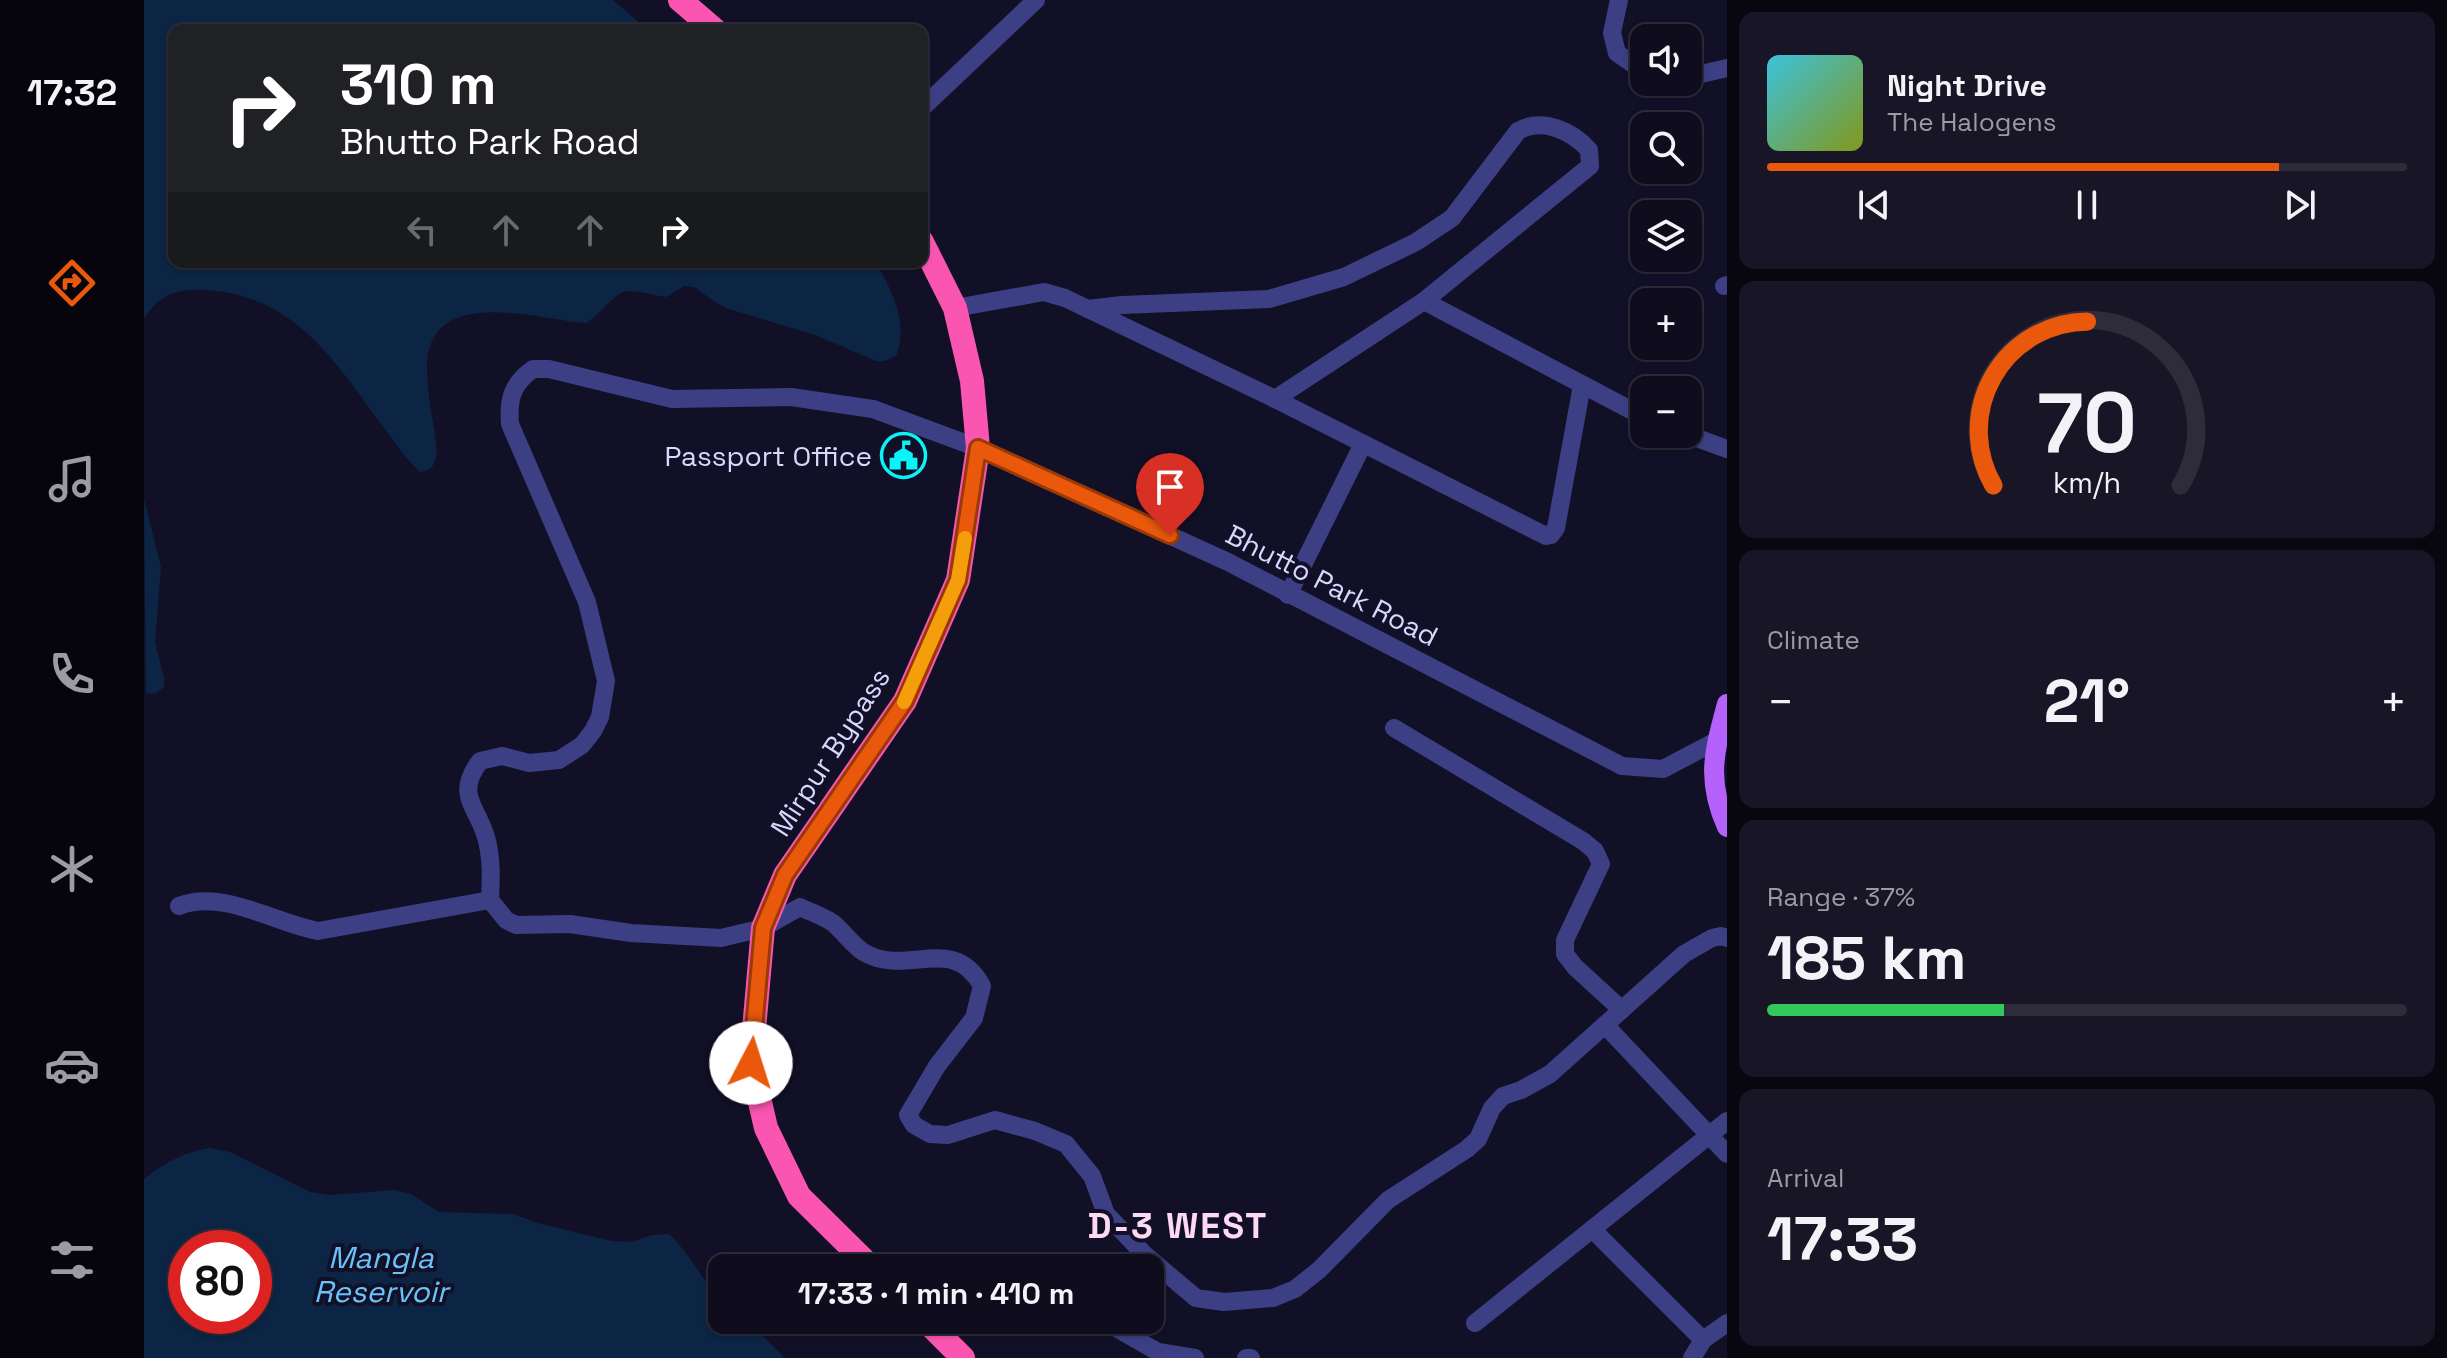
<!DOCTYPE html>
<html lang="en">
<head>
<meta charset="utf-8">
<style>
	body { margin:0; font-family:"Space Grotesk",sans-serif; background:#171526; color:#f1f3f6; height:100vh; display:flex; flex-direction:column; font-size:30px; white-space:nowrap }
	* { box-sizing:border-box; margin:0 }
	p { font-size:26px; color:#9b9ba4 }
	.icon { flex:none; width:44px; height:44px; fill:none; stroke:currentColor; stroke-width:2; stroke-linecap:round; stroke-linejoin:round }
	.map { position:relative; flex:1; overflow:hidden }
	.details { display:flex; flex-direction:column; gap:12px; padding:12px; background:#080710; width:720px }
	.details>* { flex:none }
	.guide { position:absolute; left:24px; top:24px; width:760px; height:244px; border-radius:16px; box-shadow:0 2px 6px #0004,0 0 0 2px #2e2c3b; background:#202124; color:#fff; overflow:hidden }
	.buttons { position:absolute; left:1486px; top:24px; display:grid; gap:16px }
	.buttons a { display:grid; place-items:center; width:72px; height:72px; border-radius:16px; background:#0e0c1d; box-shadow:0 2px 6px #0004,0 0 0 2px #2e2c3b; font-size:40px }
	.speed { position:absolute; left:24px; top:1230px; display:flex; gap:16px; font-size:40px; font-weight:700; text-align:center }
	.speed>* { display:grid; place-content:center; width:104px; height:104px; border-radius:50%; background:#0e0c1d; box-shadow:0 2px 6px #0004,0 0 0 2px #2e2c3b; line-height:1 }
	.speed .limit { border:12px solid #d22; background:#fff; color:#111 }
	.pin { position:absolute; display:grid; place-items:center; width:68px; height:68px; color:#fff; margin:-82px -34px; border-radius:50% 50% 50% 0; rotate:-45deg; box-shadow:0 0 8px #0007 }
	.pin .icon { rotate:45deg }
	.me { position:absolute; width:88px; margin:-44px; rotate:5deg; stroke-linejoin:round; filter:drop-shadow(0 0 6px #0008) }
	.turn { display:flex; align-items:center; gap:28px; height:168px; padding:0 40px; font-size:36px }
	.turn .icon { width:104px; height:104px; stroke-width:2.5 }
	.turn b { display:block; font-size:56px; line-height:68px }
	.lanes { display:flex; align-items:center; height:76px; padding:0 40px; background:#0003; justify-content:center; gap:40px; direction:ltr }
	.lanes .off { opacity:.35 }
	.big { font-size:60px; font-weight:600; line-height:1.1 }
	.details .card { flex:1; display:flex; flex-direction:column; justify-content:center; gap:12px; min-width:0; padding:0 28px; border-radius:16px; background:#171526 }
	.details .dial { align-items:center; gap:0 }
	.dial svg { height:208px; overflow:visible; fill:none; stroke:#2e2c3b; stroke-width:7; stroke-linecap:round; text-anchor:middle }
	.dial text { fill:#f1f3f6; stroke:none }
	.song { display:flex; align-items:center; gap:24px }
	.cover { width:96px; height:96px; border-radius:12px; background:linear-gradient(135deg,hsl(190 70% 55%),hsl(70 70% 35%)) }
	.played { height:8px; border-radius:4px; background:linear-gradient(90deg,#ea580c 80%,#2e2c3b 80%) }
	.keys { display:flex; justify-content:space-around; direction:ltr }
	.heat { display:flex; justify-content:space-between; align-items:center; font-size:44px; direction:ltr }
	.charge { height:12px; border-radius:6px; background:linear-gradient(90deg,#34c759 37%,#2e2c3b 0) }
	.trip { position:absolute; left:564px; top:1254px; width:456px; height:80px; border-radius:16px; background:#0e0c1d; box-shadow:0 2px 6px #0004,0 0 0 2px #2e2c3b; font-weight:600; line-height:80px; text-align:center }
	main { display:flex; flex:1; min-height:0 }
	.menu { display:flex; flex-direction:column; width:144px; justify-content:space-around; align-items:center; background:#06050c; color:#9b9ba4 }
	.menu .icon { width:56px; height:56px }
	.menu .on { color:#ea580c }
	.menu b { font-size:36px; color:#f1f3f6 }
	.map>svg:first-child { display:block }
	.water { fill:#0c2544; fill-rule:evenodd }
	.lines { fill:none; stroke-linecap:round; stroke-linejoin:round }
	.minor { stroke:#3c3f84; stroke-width:18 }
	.major { stroke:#b561fb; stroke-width:20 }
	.highway { stroke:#fb55b2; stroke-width:24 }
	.route-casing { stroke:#983908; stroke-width:20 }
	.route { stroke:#ea580c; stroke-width:14 }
	.slow { stroke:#f59e0b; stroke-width:14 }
	.labels { text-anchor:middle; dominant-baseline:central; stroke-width:8; stroke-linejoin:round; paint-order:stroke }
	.poi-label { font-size:28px; fill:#d8d7fe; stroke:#121027; text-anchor:end }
	.street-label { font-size:28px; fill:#d8d7fe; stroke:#121027 }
	.water-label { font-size:30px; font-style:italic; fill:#68c3fb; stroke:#121027 }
	.district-label { font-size:36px; font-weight:bold; letter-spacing:2px; fill:#fed9f3; stroke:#121027 }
</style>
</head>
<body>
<main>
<nav class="menu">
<b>17:32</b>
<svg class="icon on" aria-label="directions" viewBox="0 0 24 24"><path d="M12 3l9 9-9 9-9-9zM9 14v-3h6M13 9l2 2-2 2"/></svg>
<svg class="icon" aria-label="music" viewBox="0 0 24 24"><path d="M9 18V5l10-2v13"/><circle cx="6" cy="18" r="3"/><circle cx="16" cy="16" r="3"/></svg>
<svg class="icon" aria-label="phone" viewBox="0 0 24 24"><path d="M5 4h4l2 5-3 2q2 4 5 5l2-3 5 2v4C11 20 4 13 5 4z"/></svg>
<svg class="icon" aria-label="climate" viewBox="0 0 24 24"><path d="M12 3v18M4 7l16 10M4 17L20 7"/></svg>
<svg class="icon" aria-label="car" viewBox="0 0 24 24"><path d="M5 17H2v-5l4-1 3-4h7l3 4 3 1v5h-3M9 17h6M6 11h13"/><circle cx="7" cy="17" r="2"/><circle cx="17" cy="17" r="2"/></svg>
<svg class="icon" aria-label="filters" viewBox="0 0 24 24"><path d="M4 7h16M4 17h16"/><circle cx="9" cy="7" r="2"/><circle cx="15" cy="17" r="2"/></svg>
</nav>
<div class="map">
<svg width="1583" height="1358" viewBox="0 0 1583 1358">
	<rect width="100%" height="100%" fill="#121027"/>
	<g class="water">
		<path d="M0 0H469L504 30H30V262H732C748 291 765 324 752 356L741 361H732L671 335 585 309 571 302 550 287 540 286 522 297C510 296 494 290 483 291 470 292 456 316 442 323 396 320 288 284 283 363 282 391 290 422 293 450 291 463 290 470 276 472 261 458 250 441 238 425 189 359 150 295 61 290 33 288 14 295 0 319Z"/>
		<path d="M0 499 17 567 11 643 20 678V687L12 693 2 694Z"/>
		<path d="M66 1148 86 1152 166 1192 187 1195 250 1190 267 1194 295 1212 369 1214 397 1224 468 1241 488 1242 508 1235 525 1234C545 1252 556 1279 578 1300V1320H602L641 1358H0V1179C22 1162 39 1152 66 1148ZM42 1248H110V1316H42Z"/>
	</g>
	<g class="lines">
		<g class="minor">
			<path d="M1475 0 1468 33 1473 53 1500 72"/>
			<path d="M1544 77 1583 68"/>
			<path d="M778 108 892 0"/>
			<path d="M1580 286 1583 285"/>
			<path d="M1280 301 1500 417"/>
			<path d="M811 308 900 292 921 298 1131 399 1402 536 1407 535 1412 528 1438 385"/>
			<path d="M944 309 978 305 1125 299 1200 277 1272 242 1308 218 1374 131C1398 117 1428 131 1445 150L1446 166 1280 301 1131 399"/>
			<path d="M1542 434 1583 449"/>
			<path d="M1144 595 1219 444"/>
			<path d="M1250 728 1439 841 1451 851 1457 864 1421 940V954L1431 967 1478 1010"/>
			<path d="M346 900C347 879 348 858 342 837 332 804 311 795 336 761L358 756 385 763 415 760 438 745 449 731 456 717 462 681 443 602 366 424C364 399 368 384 389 369H405L528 399 647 397 729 409 834 448 1084 562 1478 766 1519 769 1574 740"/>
			<path d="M35 906C80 889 130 923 174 931L346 900 362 920 372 925 426 924 487 933 577 938 619 928 656 907C666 912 679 916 689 923 700 932 709 946 721 953 764 977 809 933 838 986L830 1018 793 1066 764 1115 770 1125 786 1134 804 1135 851 1120 891 1131 922 1144 948 1176 962 1214 1001 1255 1052 1298 1080 1302 1129 1298 1151 1289 1175 1270 1244 1200 1323 1149 1334 1139 1348 1108 1359 1096 1377 1090 1406 1074 1540 954 1568 938 1577 936 1583 938"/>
			<path d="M1461 1025 1583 1154"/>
			<path d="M1448 1229 1559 1340"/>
			<path d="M1331 1323 1583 1121"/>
			<path d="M967 1325 1014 1352 1051 1358"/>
			<path d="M1102 1358H1107"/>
			<path d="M1548 1358 1559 1340 1583 1323"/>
		</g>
		<path class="major" d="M1583 704C1570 752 1562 780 1583 827"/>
		<g class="highway">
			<path d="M536 0 571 30"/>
			<path d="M728 1268 655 1196 622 1128 607 1063 619 928 641 875 761 701 814 580 834 448 828 381 811 308 778 242"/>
			<path d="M781 1320 819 1358"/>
		</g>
	</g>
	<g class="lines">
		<defs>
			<path id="route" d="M607 1063 619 928 641 875 761 701 814 580 834 448 1026 535"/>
		</defs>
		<use href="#route" class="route-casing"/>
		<use href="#route" class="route"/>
		<path class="slow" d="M760 702 814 580 821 538"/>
	</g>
	<defs>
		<symbol id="civic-ring" viewBox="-11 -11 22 22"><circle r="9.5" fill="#121027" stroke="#08f4f9" stroke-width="1.5"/><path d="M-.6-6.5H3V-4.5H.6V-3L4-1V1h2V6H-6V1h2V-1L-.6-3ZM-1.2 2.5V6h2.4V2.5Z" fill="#08f4f9"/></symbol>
	</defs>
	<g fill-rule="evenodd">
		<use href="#civic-ring" x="734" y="430" width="51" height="51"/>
	</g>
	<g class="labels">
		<g class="poi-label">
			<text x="728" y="456">Passport Office</text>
		</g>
		<g class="street-label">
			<text transform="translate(1188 585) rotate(27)">Bhutto Park Road</text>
			<text transform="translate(686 752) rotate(-57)">Mirpur Bypass</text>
		</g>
		<g class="water-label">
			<text x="237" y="1257">Mangla<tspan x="237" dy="34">Reservoir</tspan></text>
		</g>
		<g class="district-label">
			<text x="1034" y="1226">D-3 WEST</text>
		</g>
	</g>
</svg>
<div class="buttons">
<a><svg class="icon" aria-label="sound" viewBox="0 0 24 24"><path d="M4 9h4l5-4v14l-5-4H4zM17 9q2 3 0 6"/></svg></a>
<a><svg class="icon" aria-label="search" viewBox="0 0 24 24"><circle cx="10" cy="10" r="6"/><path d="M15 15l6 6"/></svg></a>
<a><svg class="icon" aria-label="layers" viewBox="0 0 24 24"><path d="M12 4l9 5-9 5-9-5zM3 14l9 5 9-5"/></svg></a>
<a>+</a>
<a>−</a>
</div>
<div class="speed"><div class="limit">80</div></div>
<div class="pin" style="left:1026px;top:535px;background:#d93025"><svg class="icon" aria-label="arrive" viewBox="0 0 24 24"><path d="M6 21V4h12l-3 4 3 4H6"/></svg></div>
<svg class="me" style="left:607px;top:1063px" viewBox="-20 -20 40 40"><circle r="19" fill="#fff"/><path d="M0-13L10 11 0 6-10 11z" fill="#ea580c"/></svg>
<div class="trip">17:33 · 1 min · 410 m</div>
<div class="guide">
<div class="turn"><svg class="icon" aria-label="right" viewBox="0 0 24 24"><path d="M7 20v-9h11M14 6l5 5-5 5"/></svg><div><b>310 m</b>Bhutto Park Road</div></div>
<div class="lanes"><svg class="icon off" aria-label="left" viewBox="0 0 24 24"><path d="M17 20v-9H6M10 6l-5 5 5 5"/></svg><svg class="icon off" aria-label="ahead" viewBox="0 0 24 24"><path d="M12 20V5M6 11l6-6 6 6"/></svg><svg class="icon off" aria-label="ahead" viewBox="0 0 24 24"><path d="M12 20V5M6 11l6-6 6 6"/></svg><svg class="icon" aria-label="right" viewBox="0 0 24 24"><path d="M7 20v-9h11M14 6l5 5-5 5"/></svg></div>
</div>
</div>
<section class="details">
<div class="card">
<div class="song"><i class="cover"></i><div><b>Night Drive</b><p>The Halogens</p></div></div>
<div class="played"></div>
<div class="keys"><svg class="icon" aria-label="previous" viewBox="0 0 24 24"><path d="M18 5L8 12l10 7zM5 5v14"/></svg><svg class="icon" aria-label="pause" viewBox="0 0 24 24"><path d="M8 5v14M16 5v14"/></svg><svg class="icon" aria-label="next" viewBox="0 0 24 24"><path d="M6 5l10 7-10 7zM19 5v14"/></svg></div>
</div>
<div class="card dial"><svg viewBox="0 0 100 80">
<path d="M14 69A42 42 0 1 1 86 69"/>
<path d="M14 69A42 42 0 0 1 50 6" stroke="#ea580c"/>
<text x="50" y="56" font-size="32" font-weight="700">70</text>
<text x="50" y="72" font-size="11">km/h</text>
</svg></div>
<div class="card"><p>Climate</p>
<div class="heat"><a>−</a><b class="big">21°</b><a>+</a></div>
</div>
<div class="card"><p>Range · 37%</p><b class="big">185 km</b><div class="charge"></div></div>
<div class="card"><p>Arrival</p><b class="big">17:33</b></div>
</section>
</main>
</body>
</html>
